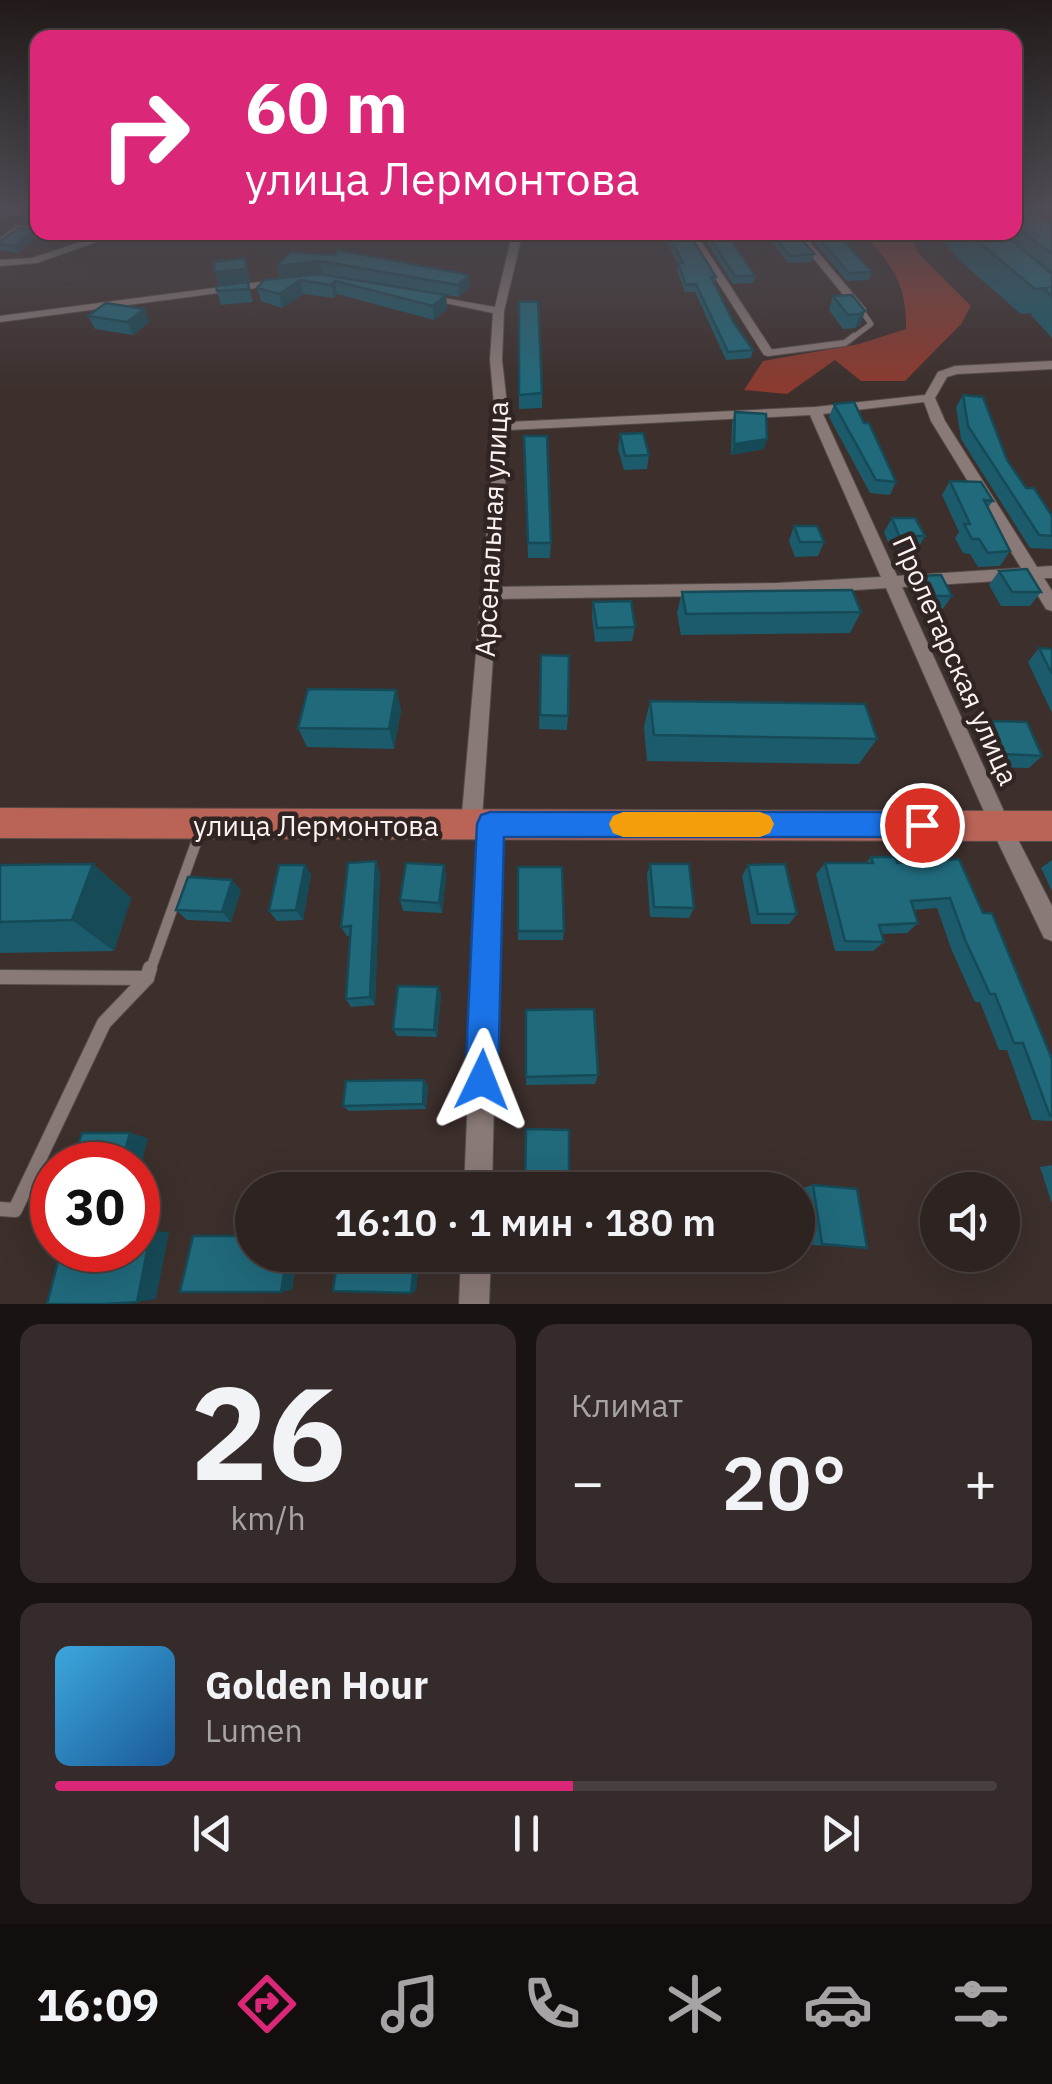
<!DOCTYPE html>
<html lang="ru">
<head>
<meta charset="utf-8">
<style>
	body { margin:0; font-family:"IBM Plex Sans",sans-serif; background:#352b2a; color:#f1f3f6; height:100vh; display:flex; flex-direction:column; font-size:38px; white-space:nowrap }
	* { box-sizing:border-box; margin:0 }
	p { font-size:32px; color:#a7a4a5 }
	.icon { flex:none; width:55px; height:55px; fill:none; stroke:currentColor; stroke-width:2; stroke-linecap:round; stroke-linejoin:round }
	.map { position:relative; height:1304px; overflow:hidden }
	.drawer { display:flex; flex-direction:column; gap:20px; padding:20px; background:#191312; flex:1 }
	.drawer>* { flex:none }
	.hud { position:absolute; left:30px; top:30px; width:992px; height:210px; border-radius:20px; box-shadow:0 10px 40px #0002,0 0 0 2px #48403f; background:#db2777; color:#fff; overflow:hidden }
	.fabs { position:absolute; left:920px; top:1172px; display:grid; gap:20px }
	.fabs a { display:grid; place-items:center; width:100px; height:100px; border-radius:50%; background:#2d2321; box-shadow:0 10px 40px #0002,0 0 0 2px #48403f; font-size:50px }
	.speed { position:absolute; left:30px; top:1142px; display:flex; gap:20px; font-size:50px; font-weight:700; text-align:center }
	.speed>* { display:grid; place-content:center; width:130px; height:130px; border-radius:50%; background:#2d2321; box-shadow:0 10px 40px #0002,0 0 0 2px #48403f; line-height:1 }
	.speed .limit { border:15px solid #d22; background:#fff; color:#111 }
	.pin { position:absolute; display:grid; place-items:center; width:85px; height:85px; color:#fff; margin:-42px; border:5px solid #fff; border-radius:50%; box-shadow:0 2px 10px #0007 }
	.me { position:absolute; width:110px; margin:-55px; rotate:2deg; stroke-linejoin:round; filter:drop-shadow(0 0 8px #0008) }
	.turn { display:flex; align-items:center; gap:35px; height:210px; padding:0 50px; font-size:45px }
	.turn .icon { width:130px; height:130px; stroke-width:2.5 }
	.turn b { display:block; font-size:70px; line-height:85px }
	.big { font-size:75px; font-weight:600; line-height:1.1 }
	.drawer .widget { flex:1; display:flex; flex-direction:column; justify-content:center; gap:15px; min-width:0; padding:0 35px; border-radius:20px; background:#352b2a }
	.drawer .dial { align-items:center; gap:0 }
	.dial b { font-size:130px; line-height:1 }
	.song { display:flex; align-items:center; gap:30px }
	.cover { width:120px; height:120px; border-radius:15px; background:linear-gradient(135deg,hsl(200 70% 55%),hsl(210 70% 35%)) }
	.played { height:10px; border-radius:5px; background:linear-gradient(90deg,#db2777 55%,#48403f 55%) }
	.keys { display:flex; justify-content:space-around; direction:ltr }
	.heat { display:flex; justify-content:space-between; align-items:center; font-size:55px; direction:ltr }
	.drawer .tiles { flex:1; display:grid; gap:20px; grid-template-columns:1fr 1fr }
	.widget:last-child { grid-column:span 2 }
	.trip { position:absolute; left:235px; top:1172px; width:580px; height:100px; border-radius:50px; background:#2d2321; box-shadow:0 10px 40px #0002,0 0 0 2px #48403f; font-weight:600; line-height:100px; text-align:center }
	.menu { display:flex; height:160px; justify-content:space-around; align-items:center; background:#120e0d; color:#a7a4a5 }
	.menu .icon { width:70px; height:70px }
	.menu .active { color:#db2777 }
	.menu b { font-size:45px; color:#f1f3f6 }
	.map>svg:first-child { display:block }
	.green { fill:#8d3a2e }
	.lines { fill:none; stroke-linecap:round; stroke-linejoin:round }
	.lane-far3-casing { stroke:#564c4a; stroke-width:6 }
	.lane-far2-casing { stroke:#564c4a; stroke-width:8 }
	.lane-far1-casing { stroke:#564c4a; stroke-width:12 }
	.lane-casing { stroke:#564c4a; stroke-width:16 }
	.street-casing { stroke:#564c4a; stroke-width:2 }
	.primary-casing { stroke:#564c4a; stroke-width:2 }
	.lane-far3 { stroke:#8a7a77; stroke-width:5 }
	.lane-far2 { stroke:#8a7a77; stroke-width:6 }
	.lane-far1 { stroke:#8a7a77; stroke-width:10 }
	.lane { stroke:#8a7a77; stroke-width:14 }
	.street { fill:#8a7a77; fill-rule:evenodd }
	.primary { fill:#b96457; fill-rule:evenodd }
	.wall { fill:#1c5b6b }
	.shaded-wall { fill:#164a57 }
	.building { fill:#206a7c; stroke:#164a57; stroke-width:2.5 }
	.route { fill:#1a73e8; stroke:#114b97; stroke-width:2.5 }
	.slow { fill:#f59e0b }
	.labels { text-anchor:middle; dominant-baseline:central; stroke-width:9; stroke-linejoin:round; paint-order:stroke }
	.street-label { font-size:28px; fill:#fbf2f1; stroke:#312523 }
</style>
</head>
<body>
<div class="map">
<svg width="1052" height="1304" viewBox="0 0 1052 1304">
	<rect width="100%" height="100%" fill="#3c2f2c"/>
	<path class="green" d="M863 233H911L918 253 971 306 961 324 905 381H861L835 360 787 394 744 390 763 361 859 344 906 329C907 284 892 265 863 233Z"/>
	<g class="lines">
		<defs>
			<path id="lane-far3" d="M851 339 871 324 862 311"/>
			<path id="lane-far2" d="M768 353 845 343 854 336"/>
			<path id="lane-far1" d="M150 971 201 829"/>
			<g id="lane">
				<path d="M0 977 147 978"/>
				<path d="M0 1209 15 1210 104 1023 147 978 150 968"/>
			</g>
			<g id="street">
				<path d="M18 225 26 227 0 246V238Z"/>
				<path d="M516 232 522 235 504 311 502 360 509 422 815 407 925 395 938 372 955 366 1052 361V369L957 374 947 377 935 398 945 421 1037 567 1052 566V578H1044L1052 591V611L1046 609 1028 579 902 587 1007 818 1052 906V941L1044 938 993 832 886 588 778 595 497 599 482 819 490 814 497 817 500 824 492 1190H464L479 830 471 835 464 832 461 825 496 426 490 360 493 313 421 298 426 295 495 307 512 235ZM924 402 931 421 1021 568 897 576 823 414ZM810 415 881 577 778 583 498 587 509 430Z"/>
				<path d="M686 232H695L774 353 772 355H764Z"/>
				<path d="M792 232H801L866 309V313H858Z"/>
				<path d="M102 235 110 237 37 263 0 266V260L32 258Z"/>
				<path d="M282 279 286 280V284L0 322V316Z"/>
				<path d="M461 1255H491L489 1304H459Z"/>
			</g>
			<path id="primary" d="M0 808 1052 811V841L0 838Z"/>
		</defs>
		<use href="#lane-far3" class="lane-far3-casing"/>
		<use href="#lane-far2" class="lane-far2-casing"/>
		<use href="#lane-far1" class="lane-far1-casing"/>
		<use href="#lane" class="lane-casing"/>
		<use href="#street" class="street-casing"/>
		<use href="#primary" class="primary-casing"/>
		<use href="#lane-far3" class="lane-far3"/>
		<use href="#lane-far2" class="lane-far2"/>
		<use href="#lane-far1" class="lane-far1"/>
		<use href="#lane" class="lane"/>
		<use href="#street" class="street"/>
		<use href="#primary" class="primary"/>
	</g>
	<g class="wall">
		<path d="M1015 210 1052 224V338L1031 315 1032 313 1021 314 959 260 936 232H1015Z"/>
		<path d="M33 230 36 237 18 253 0 250V244Z"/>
		<path d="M662 232H688L716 277 714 284 734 323 753 350 751 358 726 360 695 292H685L677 271 678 264Z"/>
		<path d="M700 232H754L727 234 755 276 753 283 733 284Z"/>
		<path d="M764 232H796L814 254 811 262 788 263Z"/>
		<path d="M805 232H836L872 272 869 280 847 281Z"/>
		<path d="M290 252 470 287 459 297 320 274 446 295 447 309 434 320 337 294 334 298 303 294 282 308 261 301 257 288 280 278 277 266Z"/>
		<path d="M245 258 248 271 250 282H248L253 302 221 305 217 291 219 285 215 272Z"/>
		<path d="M833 296 865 311 860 325 855 328 843 329 829 310Z"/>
		<path d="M144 309 149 322 133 335 95 329 88 316Z"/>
		<path d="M542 393V408L519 409V395Z"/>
		<path d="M963 395 1052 536V549L1030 548 961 439 956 407Z"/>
		<path d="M834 404 896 482 890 495 870 493 829 417Z"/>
		<path d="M735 412 764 449 731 455 732 423Z"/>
		<path d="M620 434 649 455 647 469 624 470 618 449Z"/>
		<path d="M524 436 551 543 550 558H528Z"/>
		<path d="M950 481 993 501 988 508 1010 551 1000 566 978 567 970 554 963 553 955 538 959 532 942 495Z"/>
		<path d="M892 518 925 536 917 550H891L884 532Z"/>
		<path d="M794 526 824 542 818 556 795 557 789 541Z"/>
		<path d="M999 571 1041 592 1030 606H1001L989 585Z"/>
		<path d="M918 576 952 596 942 610H919L910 590Z"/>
		<path d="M682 592 861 612 850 633 681 635 677 613Z"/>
		<path d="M593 602 635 627 632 641 595 642 592 616Z"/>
		<path d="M1039 648 1052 649V713L1028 662Z"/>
		<path d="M541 655 568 716 567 730 539 729Z"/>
		<path d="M396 690 401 710 394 749 307 747 298 728Z"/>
		<path d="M650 701 877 739 859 764 647 761 644 727Z"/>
		<path d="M992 721 1042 756 1029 768 993 767 980 734Z"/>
		<path d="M871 857 897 863 983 913 1052 1059V1121L1032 1120 1007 1050H999L980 1002H975L952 951 937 908 914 910 918 923 907 933 881 934 884 942 873 951H835L816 874 825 863H866Z"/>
		<path d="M1052 860V891L1041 868Z"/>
		<path d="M93 864 131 898 114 951 0 953V865Z"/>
		<path d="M650 864 694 908 689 918 650 917 647 874Z"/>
		<path d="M305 865 311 875 303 920 277 921 269 911Z"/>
		<path d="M444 865 446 876 442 913 403 911 400 900Z"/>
		<path d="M748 865 797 914 789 924H751L742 876Z"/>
		<path d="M518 867 564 931 563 940H518Z"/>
		<path d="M380 872 375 1005 351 1007 346 999 351 936H347L341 927Z"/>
		<path d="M241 890 231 922 187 920 176 910Z"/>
		<path d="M438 987 441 995 437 1037 397 1036 393 1029Z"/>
		<path d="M526 1010 598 1075 595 1084 526 1085Z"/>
		<path d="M424 1080 428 1086 426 1109 349 1111 343 1106Z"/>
		<path d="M1052 1165V1204L1040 1167Z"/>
		<path d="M718 1177 767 1190H711V1180Z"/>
		<path d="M813 1185 867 1248 811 1245 803 1188Z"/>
	</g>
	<g class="shaded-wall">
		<path d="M33 230 36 237 18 253 15 246Z"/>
		<path d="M245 258 248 271 250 282H248L253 302 249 289 220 286 215 272Z"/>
		<path d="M320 261 323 273 280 278 277 266Z"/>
		<path d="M469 275 470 287 459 297 458 285Z"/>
		<path d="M300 280 303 294 282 308 279 294Z"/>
		<path d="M335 281 337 294 334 298 331 285Z"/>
		<path d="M446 295 447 309 434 320 433 306Z"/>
		<path d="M144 309 149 322 133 335 127 322Z"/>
		<path d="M865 311 860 325 855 328 860 314Z"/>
		<path d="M767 439 764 449 731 455 734 444Z"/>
		<path d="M396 690 401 710 394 749 389 729Z"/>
		<path d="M376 861 380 872 375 1005 370 997Z"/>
		<path d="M93 864 131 898 114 951 72 920Z"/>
		<path d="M305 865 311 875 303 920 296 910Z"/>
		<path d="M444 865 446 876 442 913 439 903Z"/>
		<path d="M232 880 241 890 231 922 222 912Z"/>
		<path d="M438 987 441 995 437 1037 434 1030Z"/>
		<path d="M424 1080 428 1086 426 1109 423 1104Z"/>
		<path d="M130 1133 148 1138 138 1177V1165H121Z"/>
		<path d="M151 1231 169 1232 156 1299 137 1302Z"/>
		<path d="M287 1255H298L292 1290 281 1292Z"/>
		<path d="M415 1255H420L416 1291 411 1293Z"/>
	</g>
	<g class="building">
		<path d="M1015 210H1032L1052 224V254L1015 226Z"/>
		<path d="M19 228 33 230 15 246 0 244V241Z"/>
		<path d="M667 232H688L716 277H711L734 323 753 350 728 352 696 284 686 285 678 263H683Z"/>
		<path d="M706 232H726L755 276H735Z"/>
		<path d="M771 232H796L814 254 790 256Z"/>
		<path d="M813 232H836L872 272 849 273Z"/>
		<path d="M967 232H1002L1052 274V297L1045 290 1047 288 1035 289Z"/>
		<path d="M338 250 469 275 458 285 320 261 277 266 290 252 335 255Z"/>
		<path d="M245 258 246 269 215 272 214 262Z"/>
		<path d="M319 274 446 295 433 306 335 281 331 285 300 280 279 294 257 288 264 280Z"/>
		<path d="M248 282 249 289 217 291 216 286Z"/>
		<path d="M852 295 865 311 860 314 848 315 833 296Z"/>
		<path d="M538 301 542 393 519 395V302Z"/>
		<path d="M106 303 144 309 127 322 88 316Z"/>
		<path d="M963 395 983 397 1007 460 1026 488H1034L1052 516V536L1039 535 968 426Z"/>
		<path d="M854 402 864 423H869L896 482 876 480 834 404Z"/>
		<path d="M735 412 766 414 767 439 734 444Z"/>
		<path d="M643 433 649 455 625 456 620 434Z"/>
		<path d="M524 436H547L551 543H528Z"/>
		<path d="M950 481 981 482 993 501 984 500 1010 551 988 553 979 539H972L964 524H970Z"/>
		<path d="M892 518H915L925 536H899Z"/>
		<path d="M794 526H817L824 542H800Z"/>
		<path d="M1027 569 1041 592H1012L999 571Z"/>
		<path d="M941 575 952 596H928L918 576Z"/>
		<path d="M852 590 861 612 686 614 682 592Z"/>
		<path d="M631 601 635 627 597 628 593 602Z"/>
		<path d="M1039 648 1052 649V674Z"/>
		<path d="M541 655 569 656 568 716 540 715Z"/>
		<path d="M308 689 396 690 389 729 298 728Z"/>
		<path d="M650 701 865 704 877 739 654 735Z"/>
		<path d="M992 721 1027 722 1042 756 1005 754Z"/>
		<path d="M871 857H895L897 863 959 859 983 913H992L1052 1059V1116H1050L1023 1043H1014L995 994H990L966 942 950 898 911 901 918 923 879 925 884 942 845 941 825 863H873Z"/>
		<path d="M376 861 370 997 346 999 351 926 341 927 348 863Z"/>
		<path d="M406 863 444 865 439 903 400 900Z"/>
		<path d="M93 864 72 920 0 922V865Z"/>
		<path d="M650 864H689L694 908 654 907Z"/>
		<path d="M785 864 797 914H758L748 865Z"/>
		<path d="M279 865H305L296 910 269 911Z"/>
		<path d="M518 867H562L564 931H518Z"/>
		<path d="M188 877 232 880 222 912 176 910Z"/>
		<path d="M398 986 438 987 434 1030 393 1029Z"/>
		<path d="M594 1009 598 1075 526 1077V1010Z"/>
		<path d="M424 1080 423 1104 343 1106 346 1081Z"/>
		<path d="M526 1129 569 1130V1190H525Z"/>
		<path d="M82 1133H130L121 1165H71Z"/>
		<path d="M718 1177 767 1184V1190H718Z"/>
		<path d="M813 1185 857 1189 867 1248 822 1244Z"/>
		<path d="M151 1231 137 1302 107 1304H47L61 1250H138V1233Z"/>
		<path d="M193 1236H252V1255H291H287L281 1292H180Z"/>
		<path d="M338 1255H415L411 1293 333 1291Z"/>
		<path d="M617 1255H671L672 1263 618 1262Z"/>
	</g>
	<linearGradient id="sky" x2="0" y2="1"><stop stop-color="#211a18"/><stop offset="0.53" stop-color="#504d56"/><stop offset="1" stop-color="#504d56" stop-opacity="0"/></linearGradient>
	<rect width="1052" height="393" fill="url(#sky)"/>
	<path class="route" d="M490 812H922L931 816 935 825 931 834 922 837H504L498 1080 493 1092 482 1097 470 1092 465 1080 477 824 481 815Z"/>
	<path class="slow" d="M623 812H760L770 816 774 824 770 833 760 837H623L613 833 609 824 613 816Z"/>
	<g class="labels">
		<g class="street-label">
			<text transform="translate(491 529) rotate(-87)">Арсенальная улица</text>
			<text transform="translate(956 660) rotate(66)">Пролетарская улица</text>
			<text x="316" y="825">улица Лермонтова</text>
		</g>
	</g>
</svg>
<div class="fabs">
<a><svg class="icon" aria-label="sound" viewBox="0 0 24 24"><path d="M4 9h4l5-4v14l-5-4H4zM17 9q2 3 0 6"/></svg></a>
</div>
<div class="speed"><div class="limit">30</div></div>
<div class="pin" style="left:922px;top:825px;background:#d93025"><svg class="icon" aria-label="arrive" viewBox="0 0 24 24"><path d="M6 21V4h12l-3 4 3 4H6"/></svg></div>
<svg class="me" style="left:482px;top:1080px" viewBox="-20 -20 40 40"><path d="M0-17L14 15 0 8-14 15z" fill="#1a73e8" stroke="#fff" stroke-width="4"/></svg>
<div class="trip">16:10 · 1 мин · 180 m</div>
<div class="hud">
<div class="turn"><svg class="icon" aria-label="right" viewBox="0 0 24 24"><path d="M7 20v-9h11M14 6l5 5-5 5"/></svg><div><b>60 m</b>улица Лермонтова</div></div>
</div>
</div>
<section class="drawer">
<div class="tiles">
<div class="widget dial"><b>26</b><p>km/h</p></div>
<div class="widget"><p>Климат</p>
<div class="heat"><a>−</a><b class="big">20°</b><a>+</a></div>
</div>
<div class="widget">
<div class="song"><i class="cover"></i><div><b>Golden Hour</b><p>Lumen</p></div></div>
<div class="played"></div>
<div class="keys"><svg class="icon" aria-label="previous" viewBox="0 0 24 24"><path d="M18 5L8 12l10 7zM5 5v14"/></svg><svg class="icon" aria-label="pause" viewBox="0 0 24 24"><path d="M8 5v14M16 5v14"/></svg><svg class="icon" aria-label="next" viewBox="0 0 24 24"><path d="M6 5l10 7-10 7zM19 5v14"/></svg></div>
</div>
</div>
</section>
<nav class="menu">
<b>16:09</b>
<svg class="icon active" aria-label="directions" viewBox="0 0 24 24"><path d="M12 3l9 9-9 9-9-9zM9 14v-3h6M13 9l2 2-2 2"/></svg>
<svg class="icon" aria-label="music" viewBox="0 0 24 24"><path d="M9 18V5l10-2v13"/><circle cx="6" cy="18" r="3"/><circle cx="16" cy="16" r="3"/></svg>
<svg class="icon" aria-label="phone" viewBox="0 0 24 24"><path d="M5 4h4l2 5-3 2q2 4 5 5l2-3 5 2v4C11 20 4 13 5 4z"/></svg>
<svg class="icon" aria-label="climate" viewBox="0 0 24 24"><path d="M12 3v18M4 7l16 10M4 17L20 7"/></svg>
<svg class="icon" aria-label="car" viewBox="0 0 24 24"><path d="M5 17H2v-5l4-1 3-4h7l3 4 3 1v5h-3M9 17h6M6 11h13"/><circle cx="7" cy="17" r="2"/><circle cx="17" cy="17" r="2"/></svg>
<svg class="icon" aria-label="filters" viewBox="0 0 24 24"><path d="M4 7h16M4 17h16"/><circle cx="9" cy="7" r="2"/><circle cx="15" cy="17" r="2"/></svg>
</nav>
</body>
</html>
